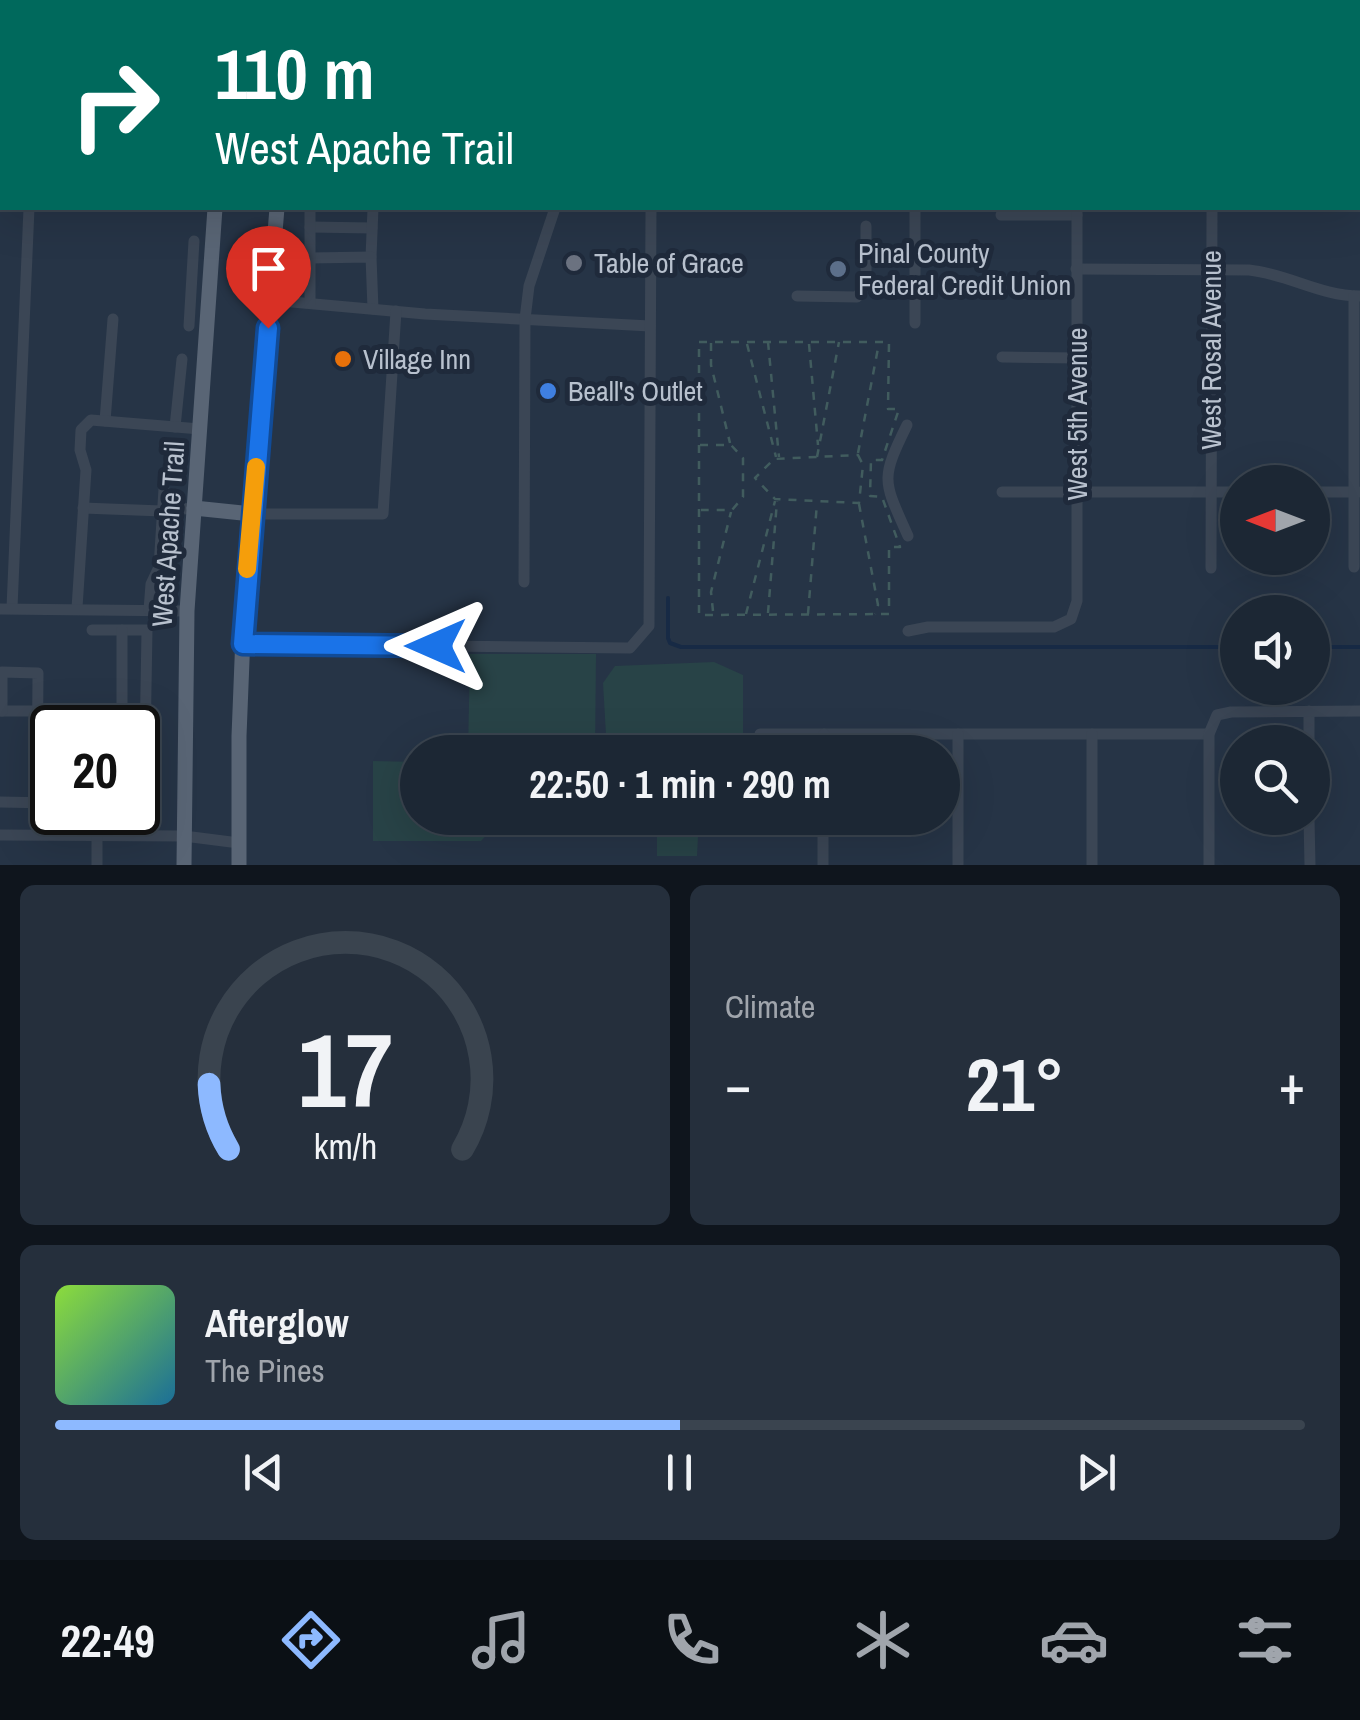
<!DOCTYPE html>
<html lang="en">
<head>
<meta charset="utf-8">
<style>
	body { margin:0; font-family:"Archivo Narrow",sans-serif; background:#252f3c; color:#f1f3f6; height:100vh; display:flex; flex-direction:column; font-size:38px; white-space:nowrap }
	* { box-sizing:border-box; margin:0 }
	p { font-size:32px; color:#a0a5ac }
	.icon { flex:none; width:55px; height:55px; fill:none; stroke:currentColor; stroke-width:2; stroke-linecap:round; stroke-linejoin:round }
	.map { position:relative; height:865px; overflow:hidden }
	.details { display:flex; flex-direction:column; gap:20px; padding:20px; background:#0f151d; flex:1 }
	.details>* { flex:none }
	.guide { position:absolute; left:0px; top:0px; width:1360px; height:210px; box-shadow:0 10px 40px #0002,0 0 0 2px #3a444f; background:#00695c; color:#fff; overflow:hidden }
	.needle { width:65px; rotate:270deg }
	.tools { position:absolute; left:1220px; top:465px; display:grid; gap:20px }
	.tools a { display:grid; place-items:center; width:110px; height:110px; border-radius:50%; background:#1c2734; box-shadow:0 10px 40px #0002,0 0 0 2px #3a444f; font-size:50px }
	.speed { position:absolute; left:30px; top:705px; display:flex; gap:20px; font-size:50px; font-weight:700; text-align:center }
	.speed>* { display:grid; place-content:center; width:130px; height:130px; border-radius:50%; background:#1c2734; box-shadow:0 10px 40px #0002,0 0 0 2px #3a444f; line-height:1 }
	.speed .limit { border:5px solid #111; border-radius:15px; background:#fff; color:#111 }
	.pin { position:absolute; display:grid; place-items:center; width:85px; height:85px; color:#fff; margin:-102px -42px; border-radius:50% 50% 50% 0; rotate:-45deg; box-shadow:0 0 10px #0007 }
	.pin .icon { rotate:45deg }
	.me { position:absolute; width:110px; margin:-55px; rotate:270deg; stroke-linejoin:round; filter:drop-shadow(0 0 8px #0008) }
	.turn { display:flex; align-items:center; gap:35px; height:210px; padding:0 50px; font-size:45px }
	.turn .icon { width:130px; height:130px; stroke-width:2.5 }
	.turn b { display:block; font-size:70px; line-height:85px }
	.big { font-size:75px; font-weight:800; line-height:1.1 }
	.details .widget { flex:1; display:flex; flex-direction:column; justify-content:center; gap:15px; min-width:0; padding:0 35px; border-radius:15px; background:#252f3c }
	.details .dial { align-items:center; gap:0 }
	.dial svg { height:260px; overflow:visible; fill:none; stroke:#3a444f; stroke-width:7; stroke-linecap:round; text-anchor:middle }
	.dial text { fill:#f1f3f6; stroke:none }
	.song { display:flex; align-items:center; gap:30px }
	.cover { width:120px; height:120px; border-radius:15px; background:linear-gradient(135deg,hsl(90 70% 55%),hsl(200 70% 35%)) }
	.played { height:10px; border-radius:5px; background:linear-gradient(90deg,#8db9ff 50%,#3a444f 50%) }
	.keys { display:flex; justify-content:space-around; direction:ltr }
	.heat { display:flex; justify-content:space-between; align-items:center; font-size:55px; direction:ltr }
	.details .tiles { flex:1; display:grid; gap:20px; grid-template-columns:1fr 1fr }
	.widget:last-child { grid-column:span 2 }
	.trip { position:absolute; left:400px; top:735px; width:560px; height:100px; border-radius:50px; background:#1c2734; box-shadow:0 10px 40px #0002,0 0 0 2px #3a444f; font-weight:800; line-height:100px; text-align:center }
	.menu { display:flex; height:160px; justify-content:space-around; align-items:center; background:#0b1015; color:#a0a5ac }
	.menu .icon { width:70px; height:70px }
	.menu .selected { color:#8db9ff }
	.menu b { font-size:45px; color:#f1f3f6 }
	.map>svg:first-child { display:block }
	.green { fill:#284347 }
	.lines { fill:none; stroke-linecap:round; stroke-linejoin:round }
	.stream { stroke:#172a45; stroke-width:4 }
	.path { stroke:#415c5e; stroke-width:2.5; stroke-dasharray:8 8; stroke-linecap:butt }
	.minor { stroke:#3b4655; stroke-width:11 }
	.major { stroke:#596575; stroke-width:15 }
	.route-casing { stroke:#114b97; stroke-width:25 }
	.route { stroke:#1a73e8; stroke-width:18 }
	.slow { stroke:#f59e0b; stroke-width:18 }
	.worship-dot { fill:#6b7280; stroke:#1f2a3b; stroke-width:4 }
	.service-dot { fill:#5c6f8a; stroke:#1f2a3b; stroke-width:4 }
	.food-dot { fill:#e8710a; stroke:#1f2a3b; stroke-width:4 }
	.shop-dot { fill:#3f7fe0; stroke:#1f2a3b; stroke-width:4 }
	.labels { text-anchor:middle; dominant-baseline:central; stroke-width:10; stroke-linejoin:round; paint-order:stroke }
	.poi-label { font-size:28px; fill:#b8c1ce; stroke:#1f2a3b; text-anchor:start }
	.street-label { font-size:28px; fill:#b8c1ce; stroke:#1f2a3b }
</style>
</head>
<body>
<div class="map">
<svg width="1360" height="865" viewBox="0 0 1360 865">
	<rect width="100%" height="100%" fill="#263446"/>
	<g class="green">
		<path d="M470 654H596L595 752H468Z"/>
		<path d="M714 662 743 675V752H607L603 683 615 666Z"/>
		<path d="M373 761 417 762 418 818H502L481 841H373Z"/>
		<path d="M657 837H698L697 856H657Z"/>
	</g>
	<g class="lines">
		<g class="stream">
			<path d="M668 598V638L670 643 681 647H1238"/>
			<path d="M1312 647H1360"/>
		</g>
		<g class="path">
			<path d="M932 287H1065"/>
			<path d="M699 342H889L888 409H899L882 460H871L870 496 882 497 900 547H889V614L699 615Z"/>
			<path d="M768 342 779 457"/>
			<path d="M711 343V365L730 443"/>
			<path d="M747 344 776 457"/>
			<path d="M809 344 818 445"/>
			<path d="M700 445H731L743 458V497L732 510H701"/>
			<path d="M858 453 879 343"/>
			<path d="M858 455 863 465 859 503 775 499 755 478 774 459Z"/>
			<path d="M817 457 839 342"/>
			<path d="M859 504 878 605 875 614"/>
			<path d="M713 611 711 592 731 512"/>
			<path d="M768 613 777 501"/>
			<path d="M746 614 775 501"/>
			<path d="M808 614 817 503"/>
		</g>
		<g class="minor">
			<path d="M475 0V2"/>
			<path d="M871 0H879"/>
			<path d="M1077 0V2"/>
			<path d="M1183 0 1191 2"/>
			<path d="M421 2H422"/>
			<path d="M444 2 445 0"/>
			<path d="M652 2 653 0"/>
			<path d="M916 2V0"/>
			<path d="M1358 136 1360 138"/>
			<path d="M0 180 2 181"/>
			<path d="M1001 215H1077"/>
			<path d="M310 227 372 228"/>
			<path d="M371 257 373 208"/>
			<path d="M310 258 371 257 373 309"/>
			<path d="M1076 269 1249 270C1288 274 1320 296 1360 296"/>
			<path d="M797 296 857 297 866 284V226"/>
			<path d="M270 300 425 314 650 326"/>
			<path d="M310 303V208"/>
			<path d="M915 323V208"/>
			<path d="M189 326 194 241"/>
			<path d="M1002 357 1077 358"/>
			<path d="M105 421 113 319"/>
			<path d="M907 425C880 480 883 480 908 536"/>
			<path d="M175 427 182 359"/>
			<path d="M1002 492H1238"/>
			<path d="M1312 492H1358"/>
			<path d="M83 508 162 511 194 508"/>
			<path d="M252 514H383L396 311"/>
			<path d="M1354 567V296"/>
			<path d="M1211 568 1212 208"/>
			<path d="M524 582 525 319 529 286 555 208"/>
			<path d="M12 608 29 208"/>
			<path d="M77 608 86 470 80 450 81 430 91 420 200 429"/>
			<path d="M0 609 187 611"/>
			<path d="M149 610 151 584 159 567 164 489"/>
			<path d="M92 630H147L144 804H138"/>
			<path d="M908 631 928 627H1054L1071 619 1077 601V208"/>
			<path d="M243 644 630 648 649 626 651 208"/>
			<path d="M0 711H105V728"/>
			<path d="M2 711V672L38 673 37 803"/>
			<path d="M1309 711V742"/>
			<path d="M122 728V630"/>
			<path d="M760 734H1209"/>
			<path d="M958 734V865"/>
			<path d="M1092 734V865"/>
			<path d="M824 752V734"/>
			<path d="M0 802 52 803"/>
			<path d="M1309 818 1310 865"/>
			<path d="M0 835 184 836 239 843"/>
			<path d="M97 836V865"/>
			<path d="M823 865V818"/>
			<path d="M1209 865V734L1217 715 1231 712 1360 711"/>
		</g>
		<g class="major">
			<path d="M238 2V0"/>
			<path d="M275 2V0"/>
			<path d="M300 2V0"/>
			<path d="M194 508 252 514"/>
			<path d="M184 865 187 611 215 208"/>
			<path d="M239 865V736L244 610 277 208"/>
		</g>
	</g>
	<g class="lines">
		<defs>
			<path id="route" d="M268 328 243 644 436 646"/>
		</defs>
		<use href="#route" class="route-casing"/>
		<use href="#route" class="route"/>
		<path class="slow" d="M247 569 256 467"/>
	</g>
	<circle class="worship-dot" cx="574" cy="263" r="10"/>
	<circle class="service-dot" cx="838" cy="269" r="10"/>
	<circle class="food-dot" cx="343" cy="359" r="10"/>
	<circle class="shop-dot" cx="548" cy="391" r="10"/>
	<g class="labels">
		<g class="poi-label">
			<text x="858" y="253">Pinal County<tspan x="858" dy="32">Federal Credit Union</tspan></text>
			<text x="594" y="263">Table of Grace</text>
			<text x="363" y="359">Village Inn</text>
			<text x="568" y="391">Beall's Outlet</text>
		</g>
		<g class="street-label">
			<text transform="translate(1211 350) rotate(-90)">West Rosal Avenue</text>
			<text transform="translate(1077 414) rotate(-90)">West 5th Avenue</text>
			<text transform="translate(168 534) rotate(-86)">West Apache Trail</text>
		</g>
	</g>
</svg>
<div class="tools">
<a><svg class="needle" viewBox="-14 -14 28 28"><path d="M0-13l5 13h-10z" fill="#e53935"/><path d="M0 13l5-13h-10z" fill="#a0a5ac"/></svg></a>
<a><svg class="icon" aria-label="sound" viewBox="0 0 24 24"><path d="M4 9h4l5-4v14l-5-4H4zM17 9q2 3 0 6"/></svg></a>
<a><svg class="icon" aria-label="search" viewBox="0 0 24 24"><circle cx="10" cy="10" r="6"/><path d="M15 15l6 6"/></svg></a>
</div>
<div class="speed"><div class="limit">20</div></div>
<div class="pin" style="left:268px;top:328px;background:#d93025"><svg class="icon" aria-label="arrive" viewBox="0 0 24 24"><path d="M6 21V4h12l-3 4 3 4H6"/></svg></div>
<svg class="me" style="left:436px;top:646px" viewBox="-20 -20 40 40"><path d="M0-17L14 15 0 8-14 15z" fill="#1a73e8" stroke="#fff" stroke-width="4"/></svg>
<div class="trip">22:50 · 1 min · 290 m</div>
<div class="guide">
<div class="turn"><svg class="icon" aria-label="right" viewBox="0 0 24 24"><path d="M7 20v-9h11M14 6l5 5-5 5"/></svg><div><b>110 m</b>West Apache Trail</div></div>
</div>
</div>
<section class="details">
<div class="tiles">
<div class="widget dial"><svg viewBox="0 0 100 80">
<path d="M14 69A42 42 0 1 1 86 69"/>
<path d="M14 69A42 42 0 0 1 8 49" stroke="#8db9ff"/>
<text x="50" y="56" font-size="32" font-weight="700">17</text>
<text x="50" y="72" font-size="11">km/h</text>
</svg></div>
<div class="widget"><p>Climate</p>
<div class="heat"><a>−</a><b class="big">21°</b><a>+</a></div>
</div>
<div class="widget">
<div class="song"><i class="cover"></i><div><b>Afterglow</b><p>The Pines</p></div></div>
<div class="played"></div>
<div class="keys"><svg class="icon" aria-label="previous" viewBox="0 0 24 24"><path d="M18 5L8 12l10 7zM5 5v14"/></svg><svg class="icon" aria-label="pause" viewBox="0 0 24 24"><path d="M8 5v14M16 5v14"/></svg><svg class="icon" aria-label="next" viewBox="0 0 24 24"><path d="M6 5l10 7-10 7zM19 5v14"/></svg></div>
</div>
</div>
</section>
<nav class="menu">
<b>22:49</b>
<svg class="icon selected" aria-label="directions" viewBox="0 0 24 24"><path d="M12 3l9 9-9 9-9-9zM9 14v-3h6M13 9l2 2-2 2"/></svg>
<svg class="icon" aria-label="music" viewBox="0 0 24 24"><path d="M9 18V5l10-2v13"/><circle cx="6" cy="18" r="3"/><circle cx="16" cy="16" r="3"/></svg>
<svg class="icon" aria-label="phone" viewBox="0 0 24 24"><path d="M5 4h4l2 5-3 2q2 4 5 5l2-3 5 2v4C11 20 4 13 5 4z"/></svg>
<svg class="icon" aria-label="climate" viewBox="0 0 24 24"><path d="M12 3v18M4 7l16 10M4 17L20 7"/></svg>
<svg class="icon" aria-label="car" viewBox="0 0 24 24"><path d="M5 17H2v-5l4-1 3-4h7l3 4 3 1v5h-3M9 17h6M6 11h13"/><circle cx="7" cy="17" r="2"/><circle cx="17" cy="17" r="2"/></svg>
<svg class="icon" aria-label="filters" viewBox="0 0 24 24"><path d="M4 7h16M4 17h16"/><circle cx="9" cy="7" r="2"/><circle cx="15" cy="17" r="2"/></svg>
</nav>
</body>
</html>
